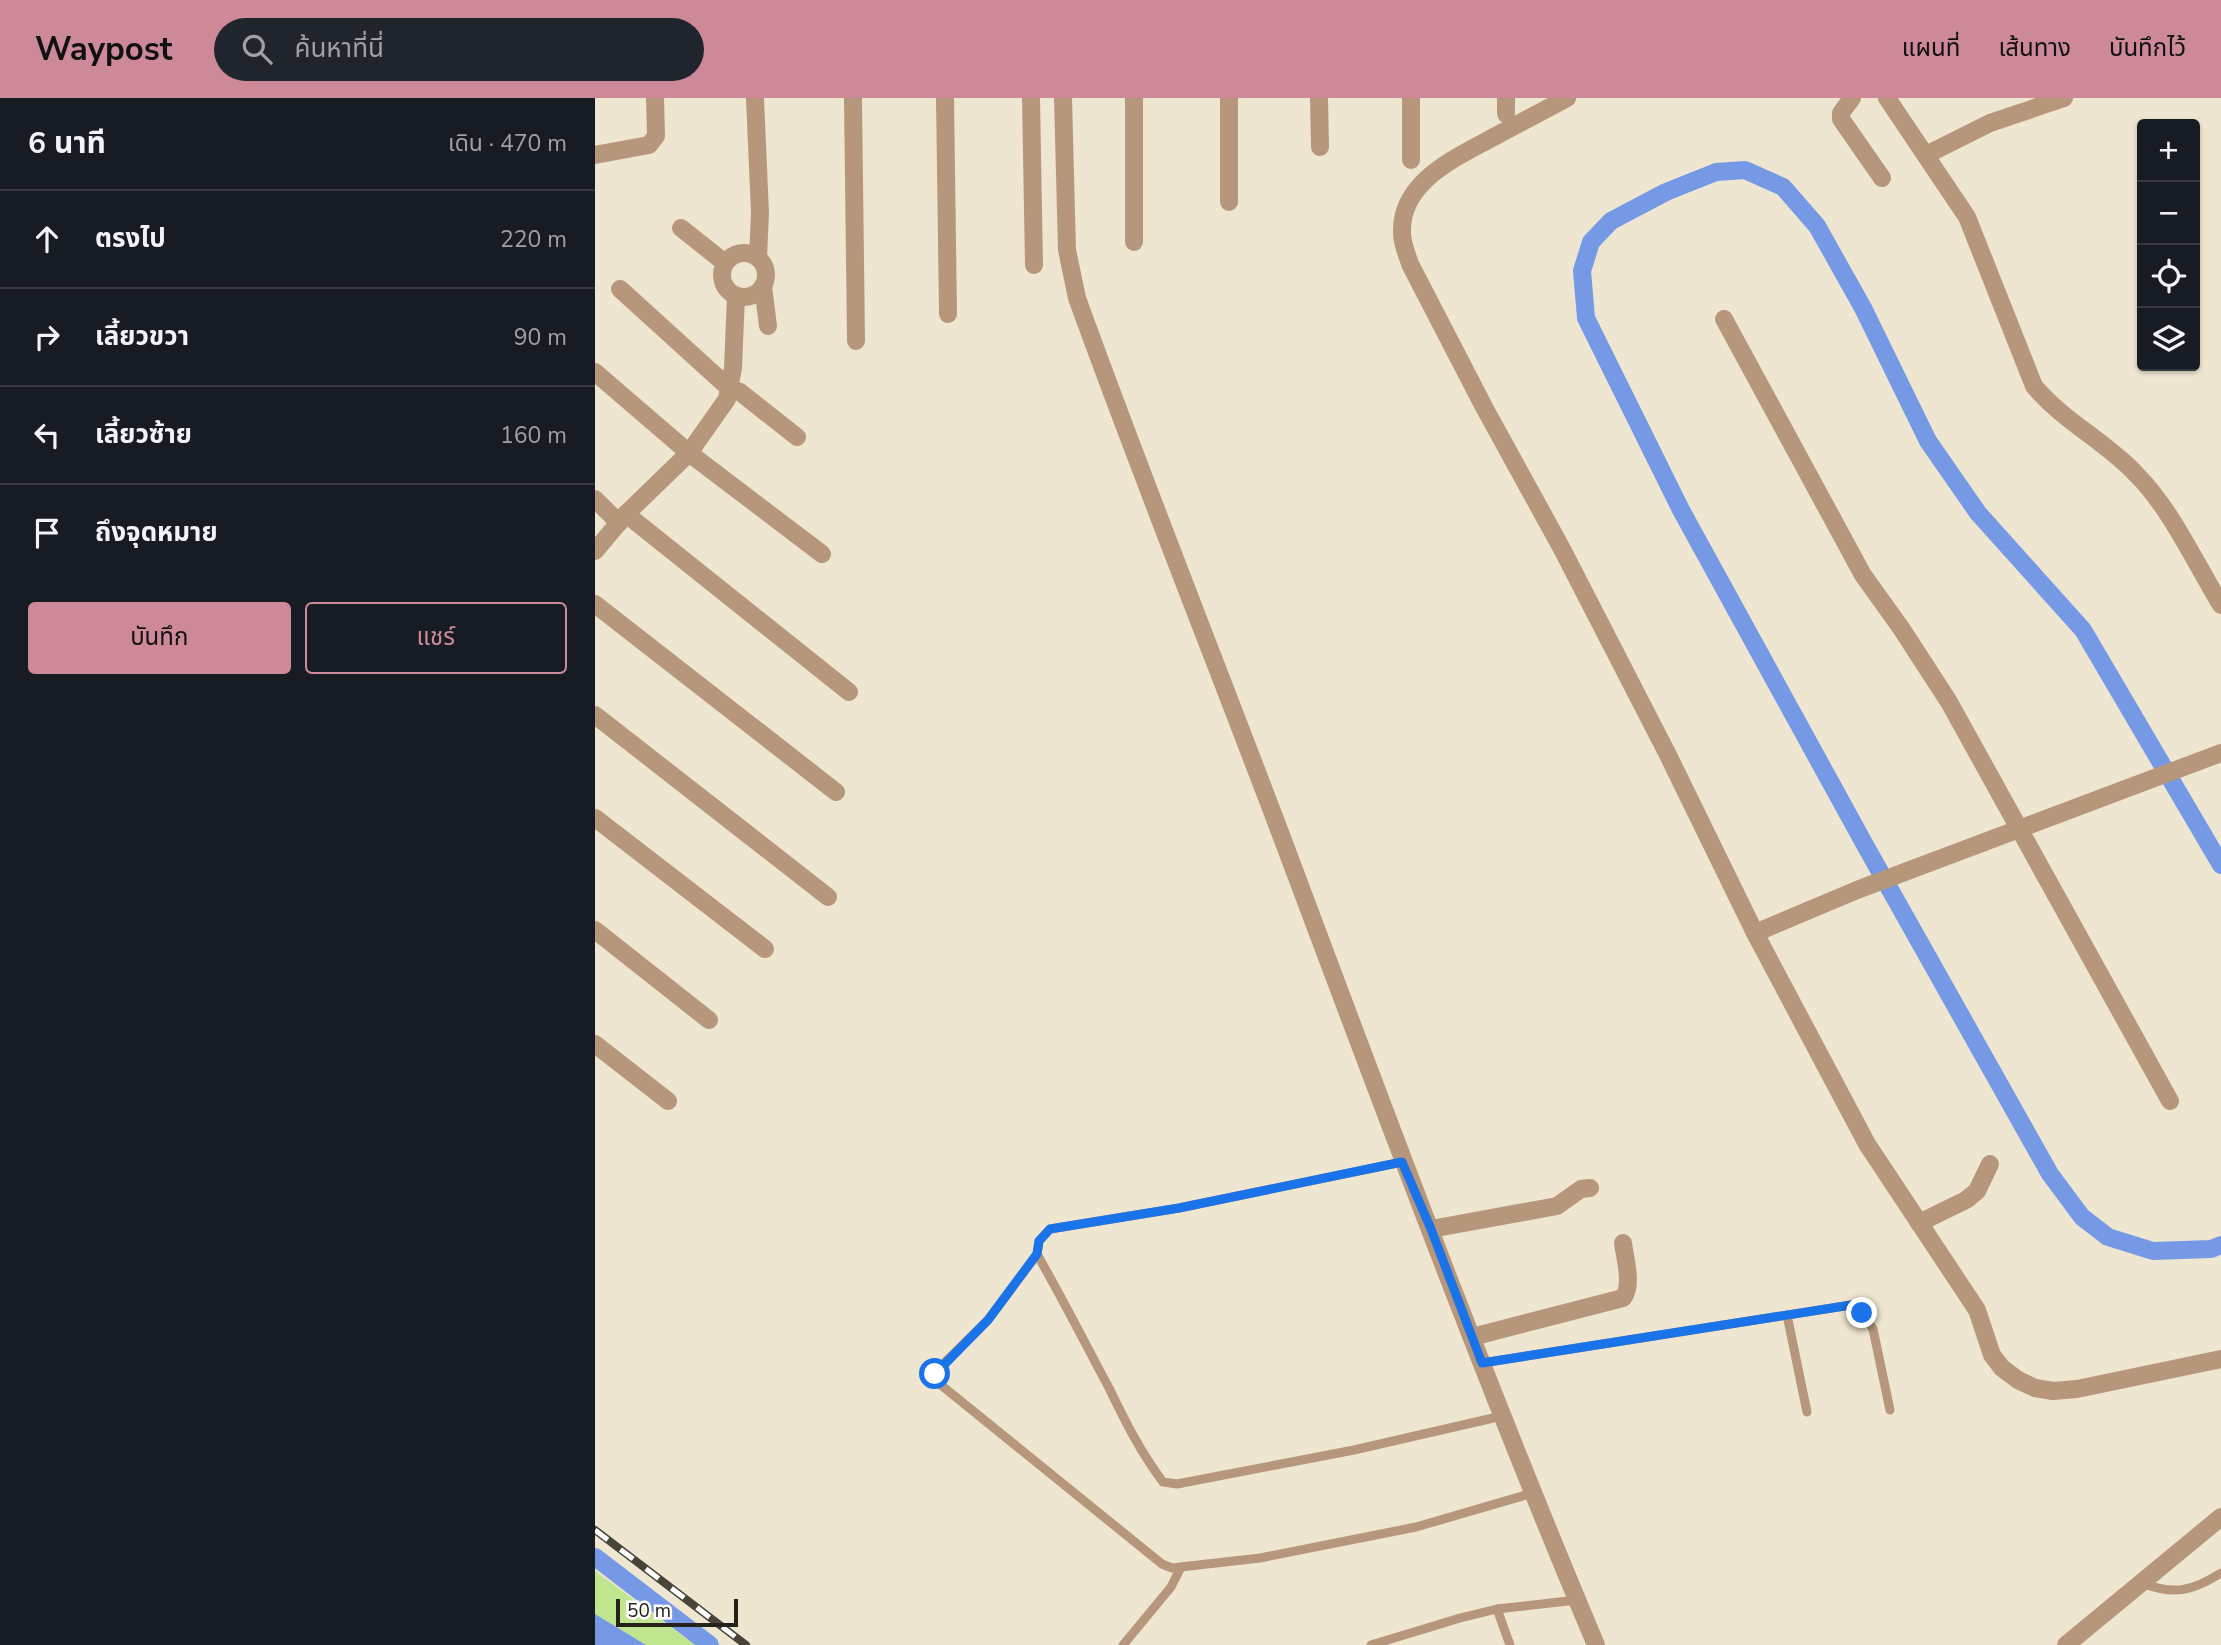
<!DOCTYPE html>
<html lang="th">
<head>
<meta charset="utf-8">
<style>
	:root { --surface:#171b24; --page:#20242c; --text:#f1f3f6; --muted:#9ea1a6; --line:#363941; --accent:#ce8998 }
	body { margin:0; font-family:"Nunito Sans","Noto Sans Thai",sans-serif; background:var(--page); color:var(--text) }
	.controls { position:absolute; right:21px; top:21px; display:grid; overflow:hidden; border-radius:7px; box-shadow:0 2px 5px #0004 }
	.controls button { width:63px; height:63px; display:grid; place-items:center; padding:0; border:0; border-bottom:2px solid var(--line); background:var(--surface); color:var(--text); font:35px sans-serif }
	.scale { position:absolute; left:21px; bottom:18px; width:122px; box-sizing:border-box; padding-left:7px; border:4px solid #25221a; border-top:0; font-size:19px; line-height:24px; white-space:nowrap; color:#25221a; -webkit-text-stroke:5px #fff; paint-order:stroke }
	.stop { position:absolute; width:21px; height:21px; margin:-16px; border:5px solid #1a73e8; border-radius:50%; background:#fff }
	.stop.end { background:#1a73e8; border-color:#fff; box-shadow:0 2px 7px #0008 }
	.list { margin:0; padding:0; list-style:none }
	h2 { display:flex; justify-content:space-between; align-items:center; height:91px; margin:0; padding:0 28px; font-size:30px }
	h2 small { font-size:23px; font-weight:400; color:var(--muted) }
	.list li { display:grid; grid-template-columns:46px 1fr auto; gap:21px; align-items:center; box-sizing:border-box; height:98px; padding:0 28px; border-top:2px solid var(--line) }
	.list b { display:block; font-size:26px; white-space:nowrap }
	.list em { font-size:23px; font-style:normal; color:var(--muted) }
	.actions { display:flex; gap:14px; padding:21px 28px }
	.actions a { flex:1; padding:16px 0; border:2px solid var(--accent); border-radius:7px; text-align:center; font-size:24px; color:var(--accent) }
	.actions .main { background:var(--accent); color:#111 }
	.icon { flex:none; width:38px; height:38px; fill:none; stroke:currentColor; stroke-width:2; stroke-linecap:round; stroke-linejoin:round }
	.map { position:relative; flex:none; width:1626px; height:1547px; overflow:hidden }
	header { display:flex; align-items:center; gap:42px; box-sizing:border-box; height:98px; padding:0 35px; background:var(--accent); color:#111 }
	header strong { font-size:33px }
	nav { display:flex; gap:38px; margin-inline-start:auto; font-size:24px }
	.search { width:490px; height:63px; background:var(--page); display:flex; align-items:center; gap:18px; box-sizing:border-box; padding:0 24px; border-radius:38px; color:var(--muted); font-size:26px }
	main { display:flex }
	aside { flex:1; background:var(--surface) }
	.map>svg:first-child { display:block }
</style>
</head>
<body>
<header>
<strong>Waypost</strong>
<div class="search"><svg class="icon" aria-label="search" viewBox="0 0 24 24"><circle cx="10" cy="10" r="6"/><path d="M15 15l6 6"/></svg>ค้นหาที่นี่</div>
<nav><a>แผนที่</a><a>เส้นทาง</a><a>บันทึกไว้</a></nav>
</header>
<main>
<aside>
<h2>6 นาที<small>เดิน · 470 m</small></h2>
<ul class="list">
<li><svg class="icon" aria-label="ahead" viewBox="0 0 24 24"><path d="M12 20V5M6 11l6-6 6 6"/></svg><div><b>ตรงไป</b></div><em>220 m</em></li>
<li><svg class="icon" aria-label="right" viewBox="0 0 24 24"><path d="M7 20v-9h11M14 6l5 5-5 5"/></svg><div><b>เลี้ยวขวา</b></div><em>90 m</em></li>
<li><svg class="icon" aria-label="left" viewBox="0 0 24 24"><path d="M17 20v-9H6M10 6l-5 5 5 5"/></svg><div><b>เลี้ยวซ้าย</b></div><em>160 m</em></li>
<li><svg class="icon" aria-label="arrive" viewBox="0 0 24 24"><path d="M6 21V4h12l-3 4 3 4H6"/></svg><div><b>ถึงจุดหมาย</b></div></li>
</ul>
<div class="actions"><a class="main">บันทึก</a><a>แชร์</a></div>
</aside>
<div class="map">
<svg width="1626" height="1547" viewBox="0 0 1626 1547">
	<rect width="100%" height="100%" fill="#efe6d1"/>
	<polygon fill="#bfe58e" points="0,1473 100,1547 51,1547 0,1516"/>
	<polygon fill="#7599e5" points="0,1516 51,1547 0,1547"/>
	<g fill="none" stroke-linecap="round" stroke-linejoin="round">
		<g stroke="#7599e5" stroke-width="18">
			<polyline points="1626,767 1488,532 1383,415 1333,343 1268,210 1222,128 1188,89 1150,72 1121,74 1071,94 1016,123 996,144 987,173 991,220 1086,412 1270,747 1455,1076 1487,1119 1513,1139 1558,1153 1616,1151 1626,1147"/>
			<polyline points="0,1459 115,1547"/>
		</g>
		<g stroke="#b6977b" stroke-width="9">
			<polyline points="807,1064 584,1110 455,1131 444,1143 442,1156 393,1222 345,1269 340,1276 341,1283 567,1466 577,1470 665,1460 821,1429 938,1395"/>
			<path d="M442 1156C467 1200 490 1245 514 1290 530 1323 546 1355 568 1384L582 1386 759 1352 907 1318"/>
			<polyline points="1192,1217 1212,1314"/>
			<polyline points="887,1265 1256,1207 1267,1215 1278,1231 1295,1312"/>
			<path d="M1546 1485C1579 1497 1596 1494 1626 1475"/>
			<polyline points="902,1511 915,1547"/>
			<polyline points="528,1547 576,1489 586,1469"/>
			<polyline points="776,1547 865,1520 902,1511 982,1502"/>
		</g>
		<g stroke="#b6977b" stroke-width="18">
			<polyline points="160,0 165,115 163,160"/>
			<polyline points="258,0 261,243"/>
			<polyline points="350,0 353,216"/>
			<polyline points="436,0 439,167"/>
			<path d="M468 0 472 152 482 200C546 377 616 552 683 729 786 1003 887 1277 1001 1547"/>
			<polyline points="724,0 725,49"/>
			<polyline points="816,0 816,62"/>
			<polyline points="911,0 911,16"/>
			<path d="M972 0C946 14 921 27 895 41 858 61 805 85 807 135 807 146 812 156 815 166L889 309 967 451 1072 655 1160 835 1272 1046 1382 1212 1397 1257 1407 1270 1423 1282 1440 1290 1458 1293 1482 1291 1626 1261"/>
			<polyline points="1257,0 1246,15 1246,21 1287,80"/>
			<path d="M1292 0 1372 119 1439 288C1468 323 1510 343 1541 376 1576 411 1600 464 1626 507"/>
			<polyline points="0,57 54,47 61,38 60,0"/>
			<polyline points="1331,57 1395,25 1469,0"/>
			<polyline points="634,104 634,0"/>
			<polyline points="86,130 130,165"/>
			<polyline points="539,144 539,0"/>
			<circle cx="149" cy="177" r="22"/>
			<polyline points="168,188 173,228"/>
			<polyline points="25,191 134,290 145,294 202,339"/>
			<polyline points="1129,221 1268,477 1306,530 1354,604 1575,1003"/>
			<polyline points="0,274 94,355 227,456"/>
			<polyline points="0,401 24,425"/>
			<polyline points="31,416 254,594"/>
			<polyline points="0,453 31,416 94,355 132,301 138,270 141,198"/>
			<polyline points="0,506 241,694"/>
			<polyline points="0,617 233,799"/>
			<polyline points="0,720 170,851"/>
			<polyline points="0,832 114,922"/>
			<polyline points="1160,835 1262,792 1626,655"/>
			<polyline points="0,946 73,1003"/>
			<polyline points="1324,1125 1371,1102 1382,1093 1395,1066"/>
			<polyline points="836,1131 962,1108 986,1091 995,1090"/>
			<path d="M877 1239 1028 1200C1038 1187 1030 1161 1028 1145"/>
			<polyline points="1471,1547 1626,1419"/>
		</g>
		<g stroke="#48443a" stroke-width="8">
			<polyline id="rail" points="0,1432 151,1547"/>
		</g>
		<use href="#rail" stroke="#fff" stroke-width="5" stroke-dasharray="16" stroke-linecap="butt"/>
	</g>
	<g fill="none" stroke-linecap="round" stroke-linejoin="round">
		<polyline stroke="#1a73e8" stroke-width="9" points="340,1276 393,1222 442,1156 444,1143 455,1131 584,1110 807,1064 836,1131 887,1265 1256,1207 1267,1215"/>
	</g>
</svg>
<div class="controls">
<button>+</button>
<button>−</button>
<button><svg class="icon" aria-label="locate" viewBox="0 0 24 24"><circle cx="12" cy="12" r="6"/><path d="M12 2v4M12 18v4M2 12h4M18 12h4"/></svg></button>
<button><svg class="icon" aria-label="layers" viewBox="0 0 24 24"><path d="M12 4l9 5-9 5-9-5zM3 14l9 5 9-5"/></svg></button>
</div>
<div class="scale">50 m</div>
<div class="stop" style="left:340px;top:1276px"></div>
<div class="stop end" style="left:1267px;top:1215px"></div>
</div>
</main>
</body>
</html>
